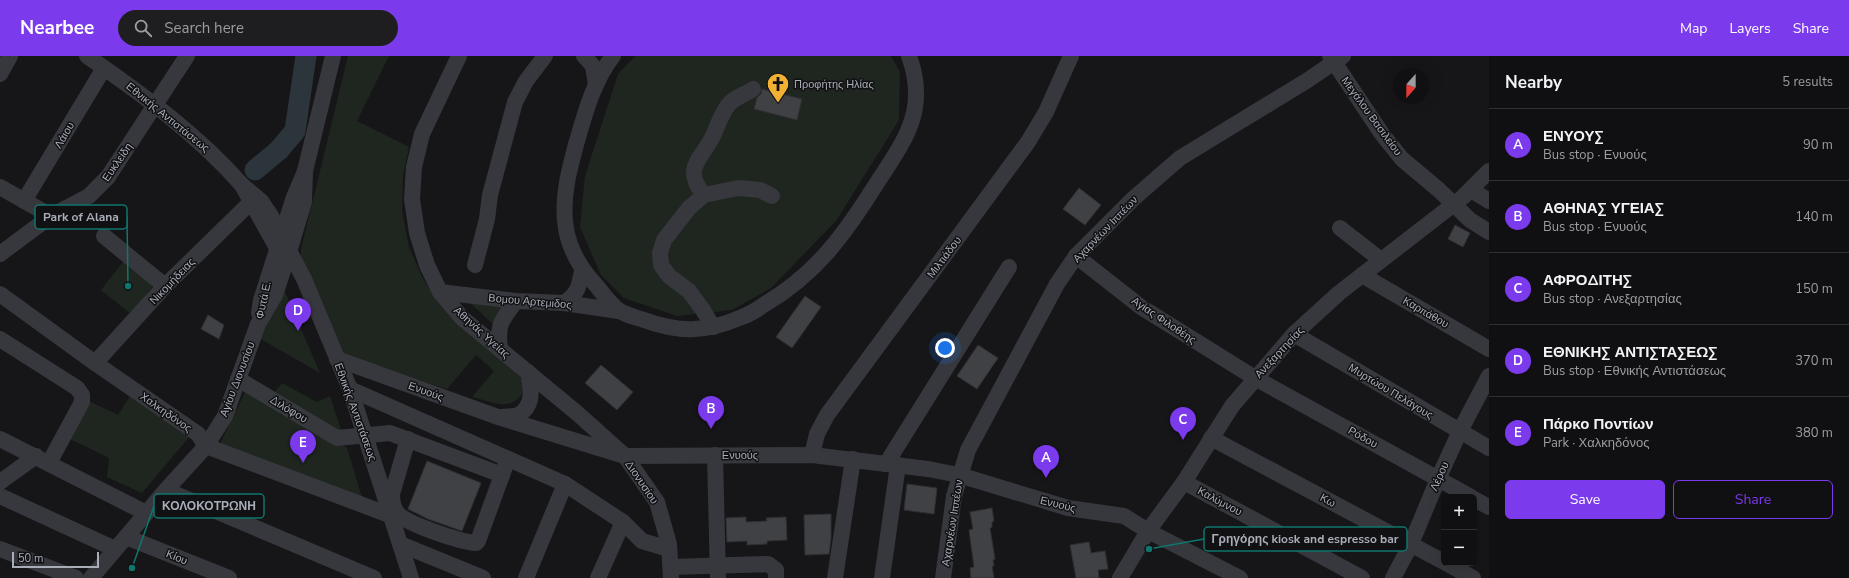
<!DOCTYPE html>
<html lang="en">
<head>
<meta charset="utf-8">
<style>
	:root { --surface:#101012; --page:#1e1e20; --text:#f1f3f6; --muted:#9c9d9f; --line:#303032; --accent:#7c3aed }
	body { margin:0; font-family:"Nunito Sans",sans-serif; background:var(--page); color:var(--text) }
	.controls { position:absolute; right:12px; bottom:12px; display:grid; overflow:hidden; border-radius:6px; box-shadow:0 4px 16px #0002 }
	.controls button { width:36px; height:36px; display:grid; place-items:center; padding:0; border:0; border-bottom:1px solid var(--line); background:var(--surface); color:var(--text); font:20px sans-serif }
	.compass { position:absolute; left:1393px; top:12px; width:36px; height:36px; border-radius:50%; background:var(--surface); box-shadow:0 4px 16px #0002; rotate:201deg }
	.scale { position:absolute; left:12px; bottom:10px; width:87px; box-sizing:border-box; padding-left:4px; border:2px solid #a8adb8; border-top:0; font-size:11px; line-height:14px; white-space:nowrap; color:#a8adb8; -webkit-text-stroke:3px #111113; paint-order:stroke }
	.you { position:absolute; left:945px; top:292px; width:14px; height:14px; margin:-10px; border:3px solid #fff; border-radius:50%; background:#1a73e8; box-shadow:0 0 0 6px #1a73e833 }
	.badge { display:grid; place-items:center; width:26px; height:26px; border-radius:50%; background:var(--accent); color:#fff; font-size:13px; font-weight:700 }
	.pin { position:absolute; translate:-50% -33px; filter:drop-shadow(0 1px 2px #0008) }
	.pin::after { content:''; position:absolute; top:21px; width:14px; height:12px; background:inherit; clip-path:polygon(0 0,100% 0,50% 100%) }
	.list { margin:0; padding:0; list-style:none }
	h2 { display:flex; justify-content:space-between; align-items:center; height:52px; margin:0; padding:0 16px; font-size:17px }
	h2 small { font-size:13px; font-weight:400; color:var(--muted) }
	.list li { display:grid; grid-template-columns:26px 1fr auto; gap:12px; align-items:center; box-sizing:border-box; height:72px; padding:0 16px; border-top:1px solid var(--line) }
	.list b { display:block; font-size:15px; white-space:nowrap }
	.list p { margin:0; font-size:13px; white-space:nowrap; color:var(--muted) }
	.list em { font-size:13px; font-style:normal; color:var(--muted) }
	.actions { display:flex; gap:8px; padding:12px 16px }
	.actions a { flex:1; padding:9px 0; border:1px solid var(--accent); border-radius:6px; text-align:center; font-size:14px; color:var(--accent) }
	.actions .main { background:var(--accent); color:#fff }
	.icon { flex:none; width:22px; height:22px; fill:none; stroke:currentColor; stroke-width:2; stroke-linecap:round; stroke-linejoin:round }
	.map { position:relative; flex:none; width:1489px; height:522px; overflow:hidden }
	header { display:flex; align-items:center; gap:24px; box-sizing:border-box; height:56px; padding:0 20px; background:var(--accent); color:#fff }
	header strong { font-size:19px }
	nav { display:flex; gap:22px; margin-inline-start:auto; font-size:14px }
	.search { width:280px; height:36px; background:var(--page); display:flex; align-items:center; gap:10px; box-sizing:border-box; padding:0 14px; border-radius:22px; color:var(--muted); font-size:15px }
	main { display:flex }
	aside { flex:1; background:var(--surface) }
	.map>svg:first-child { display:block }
</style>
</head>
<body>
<header>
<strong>Nearbee</strong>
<div class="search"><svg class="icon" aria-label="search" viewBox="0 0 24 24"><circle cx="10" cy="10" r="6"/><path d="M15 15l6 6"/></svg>Search here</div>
<nav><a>Map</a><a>Layers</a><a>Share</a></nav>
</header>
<main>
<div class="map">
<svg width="1489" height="522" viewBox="0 0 1489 522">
	<rect width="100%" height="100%" fill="#161618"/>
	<g fill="#1e261f">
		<path d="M348 0H389L357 65 409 91 403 120 402 155 409 191 423 223 443 252 515 316C518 319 522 323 523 326 528 340 512 350 500 348 491 347 481 343 472 341L494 315 476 299 447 333 354 304 339 296 301 206V193Z"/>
		<polygon points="635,0 891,0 900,16 899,64 836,165 771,232 732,254 677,260 624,242 601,219 580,171 585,120 618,18"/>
		<polygon points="126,202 156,226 131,258 101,234"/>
		<polygon points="283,231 320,317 259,282"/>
		<polygon points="467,244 506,248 495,270"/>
		<polygon points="282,327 317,346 330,340 342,377 273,338"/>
		<polygon points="247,332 347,392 367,458 219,390"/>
		<polygon points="130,340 190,380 142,437 107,421 109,402 68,382 89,345 118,359"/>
	</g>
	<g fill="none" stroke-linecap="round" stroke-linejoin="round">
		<polyline stroke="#2c353c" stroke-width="21" points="255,114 279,94 295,75 306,0"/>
	</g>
	<g fill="#404145" stroke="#303034">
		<polygon points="762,33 802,43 797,64 754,53 757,42 761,38"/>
		<polygon points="1079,132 1101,149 1085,169 1063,153"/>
		<polygon points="1455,169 1470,177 1463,191 1448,183"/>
		<polygon points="805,240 821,251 792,292 776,281"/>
		<polygon points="208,259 224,269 219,283 201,273"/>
		<polygon points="978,289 998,302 977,333 957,320"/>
		<polygon points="601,309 633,336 617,354 585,327"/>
		<polygon points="427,405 481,427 462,475 428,463 408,453"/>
		<polygon points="907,428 937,432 934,458 904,454"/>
		<polygon points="992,452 994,465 992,466 992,471 990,472 995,503 993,504 994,510 992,510 994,522 971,522 970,512 974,511 969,474 973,473 970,456"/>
		<polygon points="831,458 831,482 829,498 805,499 804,459"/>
		<polygon points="746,461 746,466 767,465 766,462 786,461 787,484 767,485 767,488 747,489 747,485 727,486 726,462"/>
		<polygon points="1089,486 1091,497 1105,495 1108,513 1098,514 1099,522 1076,522 1070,489"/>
	</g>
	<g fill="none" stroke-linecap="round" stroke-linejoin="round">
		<g stroke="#37383d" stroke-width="16">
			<path d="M87 0C143 39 197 78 242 129"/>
			<polyline points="459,0 422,78 414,111 412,143 417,177 427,209 440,236 462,262 577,357 625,400 657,446 669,488 671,522"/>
			<polyline points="584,0 593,10 596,29"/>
			<path d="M613 0C594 24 585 57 577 85 569 114 561 143 566 173 570 195 581 213 595 228 602 236 611 250 620 255 626 259 635 261 641 263 679 277 705 277 742 261 750 258 758 253 765 248 816 218 844 179 875 130 904 85 929 55 909 0"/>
			<polyline points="1330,0 1382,78 1402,103 1439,134 1470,164 1489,176"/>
			<polyline points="0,18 10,0"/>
			<polyline points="0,131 51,160"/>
			<polyline points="1471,134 1489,145"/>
			<path d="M704 139C682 112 701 104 713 80 718 69 722 55 730 47 736 41 746 38 753 33"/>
			<polyline points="24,145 104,12"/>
			<polyline points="1340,172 1381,204"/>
			<polyline points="104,180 165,230"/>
			<polyline points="289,196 277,192 242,129 261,145 271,160 304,223 350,333 411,522"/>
			<polyline points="0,198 51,160 89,140 108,121 187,0"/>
			<polyline points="1076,200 1141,251 1255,322 1471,441"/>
			<polyline points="475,209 487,163 490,139 515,46 526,25 545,0"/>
			<polyline points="1362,219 1489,293"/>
			<polyline points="440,236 516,245 564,247 619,255"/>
			<polyline points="0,238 95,307 198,378 206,390 392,460"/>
			<path d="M564 247C578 238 579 230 582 215"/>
			<polyline points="259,257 261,244 294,141 305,115 333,0"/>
			<polyline points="713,271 703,254 689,235 669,220 661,209 660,197 664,184 689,152 704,139 738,132 760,134 772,140"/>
			<polyline points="1294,278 1489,392"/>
			<polyline points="0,283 77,332 82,339 82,346 49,407"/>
			<path d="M500 293C497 268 501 265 516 245"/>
			<polyline points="337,303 498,361 625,400 812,399 928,413 959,419 1068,452 1124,460 1148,475 1240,522"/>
			<polyline points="95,307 165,230 251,146"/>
			<polyline points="238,323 337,382 390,377 502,419"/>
			<polyline points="350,333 565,428 623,466 642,485 669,493"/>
			<path d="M502 361C506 360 514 361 518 359 535 350 531 331 528 316"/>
			<polyline points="1211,382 1444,506"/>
			<polyline points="0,383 146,457"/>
			<path d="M408 383 392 438C392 445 394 454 399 459 411 469 460 486 476 487L478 485 506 408"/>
			<polyline points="715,399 718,522"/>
			<polyline points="812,399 817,378 827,359 1028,86 1046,56 1071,0"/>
			<polyline points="886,408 1009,211"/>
			<polyline points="0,426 36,400"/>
			<polyline points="1184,426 1362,522"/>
			<polyline points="166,434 374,522"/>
			<polyline points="0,440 115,493"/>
			<polyline points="1474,443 1489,451"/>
			<polyline points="126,481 229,522"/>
			<polyline points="400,488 483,522"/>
			<polyline points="0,493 76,522"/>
			<polyline points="1446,507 1473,522"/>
			<polyline points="671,511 768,508 776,514 776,522"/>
			<polyline points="91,522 166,434 206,390 225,360 258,268 275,239 289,196 304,146 305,115"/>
			<polyline points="526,522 565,428"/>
			<polyline points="598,522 623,466"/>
			<polyline points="835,522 853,403"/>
			<polyline points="882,522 898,409"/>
			<polyline points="943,522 954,440 968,394 1057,228 1076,200 1134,142 1180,102 1308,24 1343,0"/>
			<polyline points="1120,522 1148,475 1184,426 1232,350 1294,278 1339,237 1463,141 1489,115"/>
			<polyline points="1393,522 1411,488 1438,423 1460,375 1489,320"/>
		</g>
	</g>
	<defs>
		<g id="church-pin" transform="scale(1.15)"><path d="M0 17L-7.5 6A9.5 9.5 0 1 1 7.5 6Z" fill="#f2b134" stroke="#111113"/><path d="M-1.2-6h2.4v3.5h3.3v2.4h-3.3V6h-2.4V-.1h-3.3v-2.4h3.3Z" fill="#111"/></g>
	</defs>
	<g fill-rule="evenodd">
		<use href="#church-pin" x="778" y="28"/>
	</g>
	<g text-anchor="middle" stroke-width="3" stroke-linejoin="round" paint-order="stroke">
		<g font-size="11" fill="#a8adb8" stroke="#111113" text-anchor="start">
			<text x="794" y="32">Προφήτης Ηλίας</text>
		</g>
		<g font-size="11" fill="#a8adb8" stroke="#111113">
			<text transform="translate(1372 60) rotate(54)" y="4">Μεγάλου Βασιλείου</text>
			<text transform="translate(168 61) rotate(39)" y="4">Εθνικής Αντιστάσεως</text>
			<text transform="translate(64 79) rotate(-59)" y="4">Λάιου</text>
			<text transform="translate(117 106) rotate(-55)" y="4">Ευκλείδη</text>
			<text transform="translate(1105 173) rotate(-46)" y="4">Αχαρνέων Ιππέων</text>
			<text transform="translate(944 201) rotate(-53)" y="4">Μιλτιάδου</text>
			<text transform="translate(172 225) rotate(-46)" y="4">Νικομήδειας</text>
			<text transform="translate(263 244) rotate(-78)" y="4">Φυτά Ε.</text>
			<text transform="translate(530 245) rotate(5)" y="4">Βομου Αρτεμιδος</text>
			<text transform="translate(1426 256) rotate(30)" y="4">Καρπάθου</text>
			<text transform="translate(1164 264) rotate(34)" y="4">Αγίας Φιλοθέης</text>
			<text transform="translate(482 276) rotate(42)" y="4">Αθηνάς Υγείας</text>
			<text transform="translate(1279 296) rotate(-47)" y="4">Ανεξαρτησίας</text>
			<text transform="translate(237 323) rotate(-69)" y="4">Αγίου Διονυσίου</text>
			<text transform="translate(426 335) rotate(20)" y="4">Ενυούς</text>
			<text transform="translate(1391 335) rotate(31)" y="4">Μυρτώου Πελάγους</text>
			<text transform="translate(289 353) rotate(31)" y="4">Διλόφου</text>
			<text transform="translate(166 356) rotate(35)" y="4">Χαλκηδόνος</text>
			<text transform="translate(356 356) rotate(70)" y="4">Εθνικής Αντιστάσεως</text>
			<text transform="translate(1363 381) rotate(29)" y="4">Ρόδου</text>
			<text x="740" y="403">Ενυούς</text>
			<text transform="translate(1439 420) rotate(-66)" y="4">Λέρου</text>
			<text transform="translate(642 426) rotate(56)" y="4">Διονυσίου</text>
			<text transform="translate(1328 444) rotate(28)" y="4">Κω</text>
			<text transform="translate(1220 445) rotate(28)" y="4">Καλύμνου</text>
			<text transform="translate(1058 448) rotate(14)" y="4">Ενυούς</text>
			<text transform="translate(952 467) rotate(-81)" y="4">Αχαρνέων Ιππέων</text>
			<text transform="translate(177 501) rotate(22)" y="4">Κίου</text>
		</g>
	</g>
	<path fill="none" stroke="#0f766e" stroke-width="1.5" d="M128 230L127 161M132 512L154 450M1149 493L1204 483"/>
	<g fill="#0f766e" stroke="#111113" stroke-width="1.5">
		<circle cx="128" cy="230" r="4"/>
		<circle cx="132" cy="512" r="4"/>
		<circle cx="1149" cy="493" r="4"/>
	</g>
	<g fill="#111113" stroke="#0f766e" stroke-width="1.5">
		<rect x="35" y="149" width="92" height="24" rx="4"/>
		<rect x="154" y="438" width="110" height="24" rx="4"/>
		<rect x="1204" y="471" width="203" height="24" rx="4"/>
	</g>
	<g font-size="12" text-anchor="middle" font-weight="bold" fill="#a8adb8">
		<text x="81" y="165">Park of Alana</text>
		<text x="209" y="454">ΚΟΛΟΚΟΤΡΩΝΗ</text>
		<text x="1305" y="487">Γρηγόρης kiosk and espresso bar</text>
	</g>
</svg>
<div class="controls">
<button>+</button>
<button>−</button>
</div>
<svg class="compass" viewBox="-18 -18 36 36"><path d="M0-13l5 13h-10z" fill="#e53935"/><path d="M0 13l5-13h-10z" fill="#9c9d9f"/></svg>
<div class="scale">50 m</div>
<div class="you"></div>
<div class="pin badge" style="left:1046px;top:422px">A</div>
<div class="pin badge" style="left:711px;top:373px">B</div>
<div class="pin badge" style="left:1183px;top:384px">C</div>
<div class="pin badge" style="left:298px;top:275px">D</div>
<div class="pin badge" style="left:303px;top:407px">E</div>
</div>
<aside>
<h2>Nearby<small>5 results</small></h2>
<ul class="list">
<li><span class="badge">A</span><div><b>ΕΝΥΟΥΣ</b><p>Bus stop · Ενυούς</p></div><em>90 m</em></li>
<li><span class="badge">B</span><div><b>ΑΘΗΝΑΣ ΥΓΕΙΑΣ</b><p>Bus stop · Ενυούς</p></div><em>140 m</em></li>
<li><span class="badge">C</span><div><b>ΑΦΡΟΔΙΤΗΣ</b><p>Bus stop · Ανεξαρτησίας</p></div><em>150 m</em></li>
<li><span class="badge">D</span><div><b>ΕΘΝΙΚΗΣ ΑΝΤΙΣΤΑΣΕΩΣ</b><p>Bus stop · Εθνικής Αντιστάσεως</p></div><em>370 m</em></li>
<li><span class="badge">E</span><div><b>Πάρκο Ποντίων</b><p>Park · Χαλκηδόνος</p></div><em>380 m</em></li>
</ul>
<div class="actions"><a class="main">Save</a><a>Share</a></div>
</aside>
</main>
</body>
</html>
